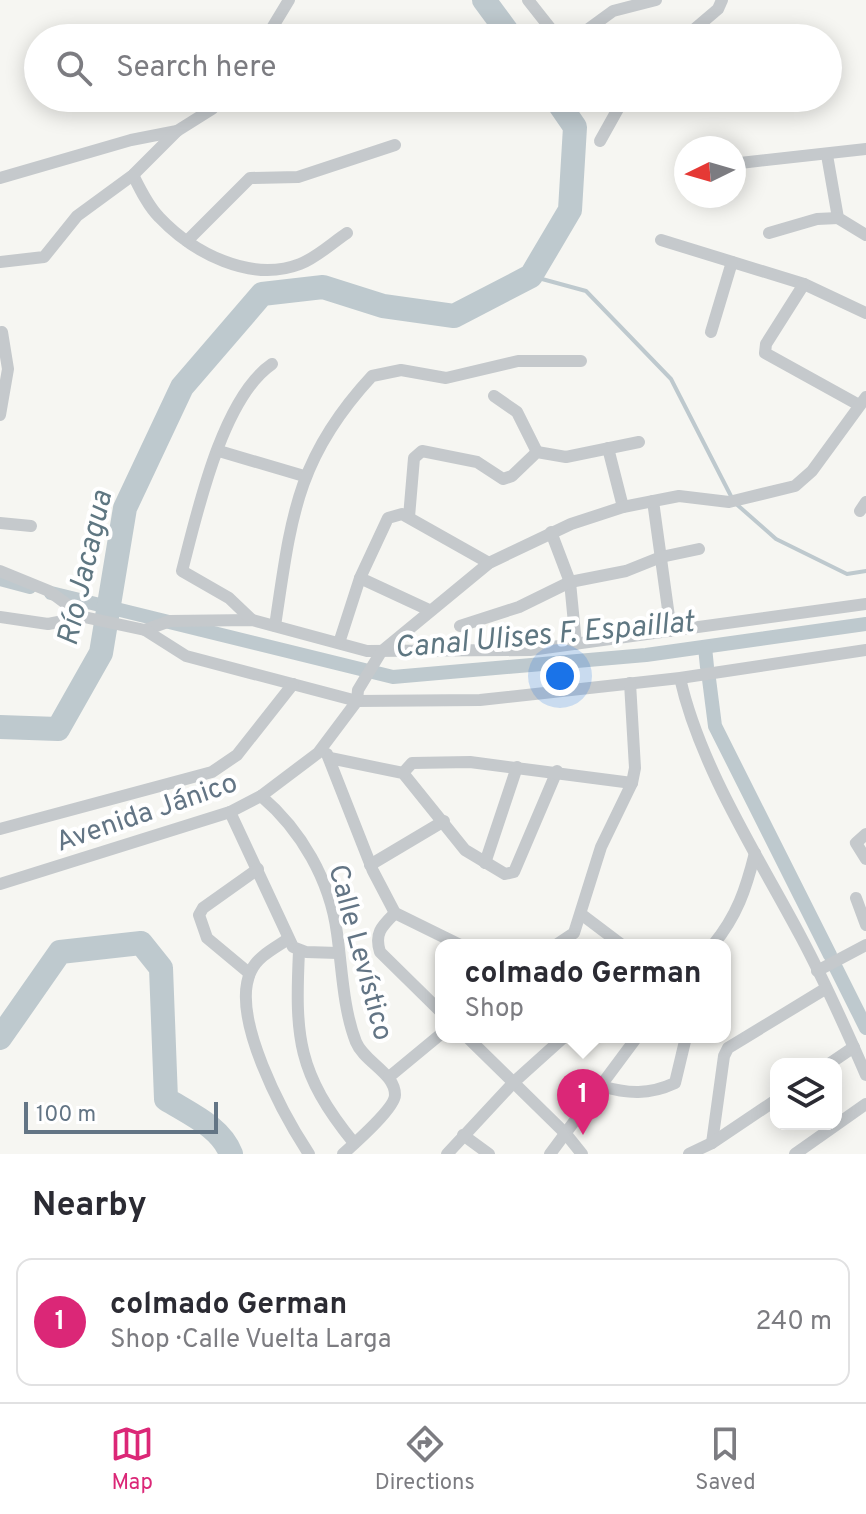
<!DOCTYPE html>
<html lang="en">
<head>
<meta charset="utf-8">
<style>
	:root { --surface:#fff; --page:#f2f2f3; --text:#2b2b33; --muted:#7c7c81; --line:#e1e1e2; --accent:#db2777 }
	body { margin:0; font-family:Overpass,sans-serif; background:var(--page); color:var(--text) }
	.controls { position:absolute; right:24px; bottom:24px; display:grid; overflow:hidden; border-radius:16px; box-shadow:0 4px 20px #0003 }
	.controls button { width:72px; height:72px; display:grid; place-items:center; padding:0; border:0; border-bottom:2px solid var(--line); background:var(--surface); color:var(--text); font:40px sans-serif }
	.compass { position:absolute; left:674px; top:136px; width:72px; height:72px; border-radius:50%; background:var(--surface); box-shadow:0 4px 20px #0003; rotate:265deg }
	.scale { position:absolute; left:24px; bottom:20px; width:194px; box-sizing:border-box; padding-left:8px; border:4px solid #637585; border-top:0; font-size:22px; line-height:28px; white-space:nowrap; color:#637585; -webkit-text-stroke:6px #fff; paint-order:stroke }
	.you { position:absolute; left:560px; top:676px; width:28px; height:28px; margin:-20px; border:6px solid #fff; border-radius:50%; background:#1a73e8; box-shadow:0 0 0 12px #1a73e833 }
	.badge { display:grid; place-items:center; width:52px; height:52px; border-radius:50%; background:var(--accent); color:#fff; font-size:26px; font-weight:700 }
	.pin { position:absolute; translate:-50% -66px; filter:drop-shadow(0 2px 4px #0008) }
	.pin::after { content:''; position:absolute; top:42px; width:28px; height:24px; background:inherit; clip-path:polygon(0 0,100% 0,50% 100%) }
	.popup { position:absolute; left:435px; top:939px; width:296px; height:104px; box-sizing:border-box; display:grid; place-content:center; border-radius:16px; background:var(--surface); filter:drop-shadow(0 2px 6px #0005); font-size:26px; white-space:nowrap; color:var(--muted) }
	.popup b { font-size:30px; color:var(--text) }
	.popup::after { content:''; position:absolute; left:50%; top:100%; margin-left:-16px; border:16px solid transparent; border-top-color:var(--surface) }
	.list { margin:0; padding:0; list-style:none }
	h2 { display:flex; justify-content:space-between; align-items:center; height:104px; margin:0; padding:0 32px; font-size:34px }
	h2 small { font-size:26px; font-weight:400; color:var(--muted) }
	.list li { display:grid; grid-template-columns:52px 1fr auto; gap:24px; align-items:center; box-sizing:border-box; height:128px; margin:0 16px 16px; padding:0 16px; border:2px solid var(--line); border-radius:16px }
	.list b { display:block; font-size:30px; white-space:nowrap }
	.list p { margin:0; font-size:26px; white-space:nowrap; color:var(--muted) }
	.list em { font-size:26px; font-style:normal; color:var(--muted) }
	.icon { flex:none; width:44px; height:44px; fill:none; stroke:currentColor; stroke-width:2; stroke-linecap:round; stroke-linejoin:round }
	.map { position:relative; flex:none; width:866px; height:1154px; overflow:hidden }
	.search { position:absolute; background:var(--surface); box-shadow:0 4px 20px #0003; left:24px; right:24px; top:24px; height:88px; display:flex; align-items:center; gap:20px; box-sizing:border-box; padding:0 28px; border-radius:44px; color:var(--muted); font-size:30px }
	.sheet { height:248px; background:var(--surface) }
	nav { display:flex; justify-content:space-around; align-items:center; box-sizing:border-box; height:112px; border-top:2px solid var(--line); background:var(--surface); font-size:22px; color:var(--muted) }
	nav a { display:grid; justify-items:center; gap:4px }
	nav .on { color:var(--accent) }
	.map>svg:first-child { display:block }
</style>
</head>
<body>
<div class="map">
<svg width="866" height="1154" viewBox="0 0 866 1154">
	<rect width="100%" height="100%" fill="#f6f6f2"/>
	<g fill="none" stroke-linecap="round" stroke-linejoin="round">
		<polyline stroke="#bec9ce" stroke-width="4" points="531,276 586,291 671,379 734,502 776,539 847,574 866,571"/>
		<g stroke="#bec9ce" stroke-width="14">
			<polyline points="0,579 30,587"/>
			<polyline points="51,593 393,677 646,655 866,624"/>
			<polyline points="705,647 707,667"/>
			<polyline points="709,679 715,726 830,955"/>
			<polyline points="836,968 866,1028"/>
		</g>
		<g stroke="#bec9ce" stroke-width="24">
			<polyline points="484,0 512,38"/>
			<polyline points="0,727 58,729 101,653 125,508 182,387 262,294 323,287 383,306 454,316 531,276 570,210 575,127 555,98"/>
			<path d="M0 1038 60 952 141 943 161 968 166 1099C190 1114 221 1127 231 1154"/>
		</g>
		<g stroke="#c5c9cc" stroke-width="12">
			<polyline points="528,0 558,38"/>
			<polyline points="266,38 289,0"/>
			<polyline points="576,38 613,11 656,0"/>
			<polyline points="684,38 718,9 722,0"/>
			<polyline points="600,141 624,98"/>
			<polyline points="827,155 838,218 866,235"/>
			<polyline points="740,163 866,149"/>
			<path d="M133 175C140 189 148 206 159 217 193 253 251 283 300 264 316 258 332 243 347 233"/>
			<polyline points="0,178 131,140 177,131 212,109 222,98"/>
			<polyline points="769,233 817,219 838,218"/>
			<polyline points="661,240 804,284 866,313"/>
			<polyline points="187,241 250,178 298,177 395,145"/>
			<polyline points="0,262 44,257 77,216 133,175 177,131"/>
			<polyline points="804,284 766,344 765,353 859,405"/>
			<polyline points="711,332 732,262"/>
			<polyline points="494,396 517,412 537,452"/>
			<polyline points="0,415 8,369 2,332"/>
			<polyline points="608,448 623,507"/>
			<polyline points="219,451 304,476"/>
			<polyline points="653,501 671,631"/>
			<polyline points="860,511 866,502"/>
			<polyline points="409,517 414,458 422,451 477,462 503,479 512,476 537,452 566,457 639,442"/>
			<polyline points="0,523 31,526"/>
			<polyline points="551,532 570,582 576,644"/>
			<polyline points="0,571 49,591 84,617"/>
			<polyline points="429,610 360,578 388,518 402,514 489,563"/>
			<polyline points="0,617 48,624 84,617 145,630 170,621 252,620 367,651 530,650 866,604"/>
			<path d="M252 620 229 598 182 571C197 513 222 398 272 364"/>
			<path d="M275 626C291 520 295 459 372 376L401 370 446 378 518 361H581"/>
			<polyline points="460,626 519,607 570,582 626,571 661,557 699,549"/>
			<polyline points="145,630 186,656 357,701 480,700 680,678 866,650"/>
			<polyline points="339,643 360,578"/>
			<path d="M680 678C700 767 758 856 801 937 825 982 846 1029 866 1075"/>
			<polyline points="327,754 373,871 395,913 460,945"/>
			<polyline points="330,758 403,773 465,850 505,874 514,872 557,771"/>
			<polyline points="403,773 412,763 470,762 632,783"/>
			<path d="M261 796C301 830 330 880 337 933 342 968 343 1009 356 1042 364 1062 395 1073 395 1095 395 1108 354 1144 343 1154"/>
			<polyline points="230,812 293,947 306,952 338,953"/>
			<polyline points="0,829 212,772 237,755 293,684"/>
			<polyline points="866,834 856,843 866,859"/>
			<polyline points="485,863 517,767"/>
			<polyline points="370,865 444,821"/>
			<polyline points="0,884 230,812 261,796 318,753 357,701 358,690 381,652 489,563 571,524 623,507 679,496 729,502 795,486 812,471 866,397"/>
			<polyline points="856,898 866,925"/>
			<path d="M395 913C382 926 374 933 380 952L441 1012"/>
			<polyline points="581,914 622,945"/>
			<path d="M288 939C275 948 258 956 251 971 229 1016 284 1116 309 1154"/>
			<polyline points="556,945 574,933 601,847 632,783 635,768 630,683"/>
			<path d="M713 945C737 916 746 889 755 853"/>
			<path d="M299 951C295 1037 297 1073 354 1143"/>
			<polyline points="817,971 866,945"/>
			<polyline points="249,973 207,938 199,915 203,908 258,869"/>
			<polyline points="467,1037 566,1134 582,1154"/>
			<polyline points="829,1064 854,1047"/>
			<polyline points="389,1077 441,1034"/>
			<path d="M601 1086C628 1094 649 1095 675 1083L686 1037"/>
			<polyline points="463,1135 489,1154"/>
			<polyline points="712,1143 724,1056 728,1048 825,989"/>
			<polyline points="447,1154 514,1082 564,1037"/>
			<polyline points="550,1154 637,1037"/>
			<polyline points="689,1154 712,1143 776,1100"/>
			<polyline points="795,1154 866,1104"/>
		</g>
	</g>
	<g text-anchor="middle" stroke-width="8" stroke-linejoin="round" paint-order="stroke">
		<g font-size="28" fill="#637585" stroke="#fff">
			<text transform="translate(146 811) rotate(-19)" y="10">Avenida Jánico</text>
			<text transform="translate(362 952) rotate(75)" y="10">Calle Levístico</text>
		</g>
		<g font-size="30" font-style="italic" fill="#5f7782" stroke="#fff">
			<text transform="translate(84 568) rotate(-77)" y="10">Río Jacagua</text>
			<text transform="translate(544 634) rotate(-5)" y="10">Canal Ulises F. Espaillat</text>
		</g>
	</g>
</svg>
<div class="controls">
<button><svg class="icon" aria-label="layers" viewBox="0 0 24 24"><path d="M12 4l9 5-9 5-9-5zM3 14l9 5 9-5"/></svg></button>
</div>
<svg class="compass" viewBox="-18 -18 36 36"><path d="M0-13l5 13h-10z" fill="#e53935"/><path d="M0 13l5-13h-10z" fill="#7c7c81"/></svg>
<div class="scale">100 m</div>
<div class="you"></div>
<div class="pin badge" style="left:583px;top:1135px">1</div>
<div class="popup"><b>colmado German</b>Shop</div>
<div class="search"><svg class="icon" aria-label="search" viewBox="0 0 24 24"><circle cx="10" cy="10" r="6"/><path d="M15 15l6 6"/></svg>Search here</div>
</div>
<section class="sheet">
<h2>Nearby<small></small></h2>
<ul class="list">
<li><span class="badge">1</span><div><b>colmado German</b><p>Shop · Calle Vuelta Larga</p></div><em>240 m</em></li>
</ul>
</section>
<nav>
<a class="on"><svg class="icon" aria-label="map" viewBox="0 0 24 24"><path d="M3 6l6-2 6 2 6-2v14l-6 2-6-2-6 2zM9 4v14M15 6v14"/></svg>Map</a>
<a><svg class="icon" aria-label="directions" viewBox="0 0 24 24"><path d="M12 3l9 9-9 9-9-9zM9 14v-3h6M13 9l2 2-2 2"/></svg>Directions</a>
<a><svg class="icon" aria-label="saved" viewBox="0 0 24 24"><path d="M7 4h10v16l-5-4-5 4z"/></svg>Saved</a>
</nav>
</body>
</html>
